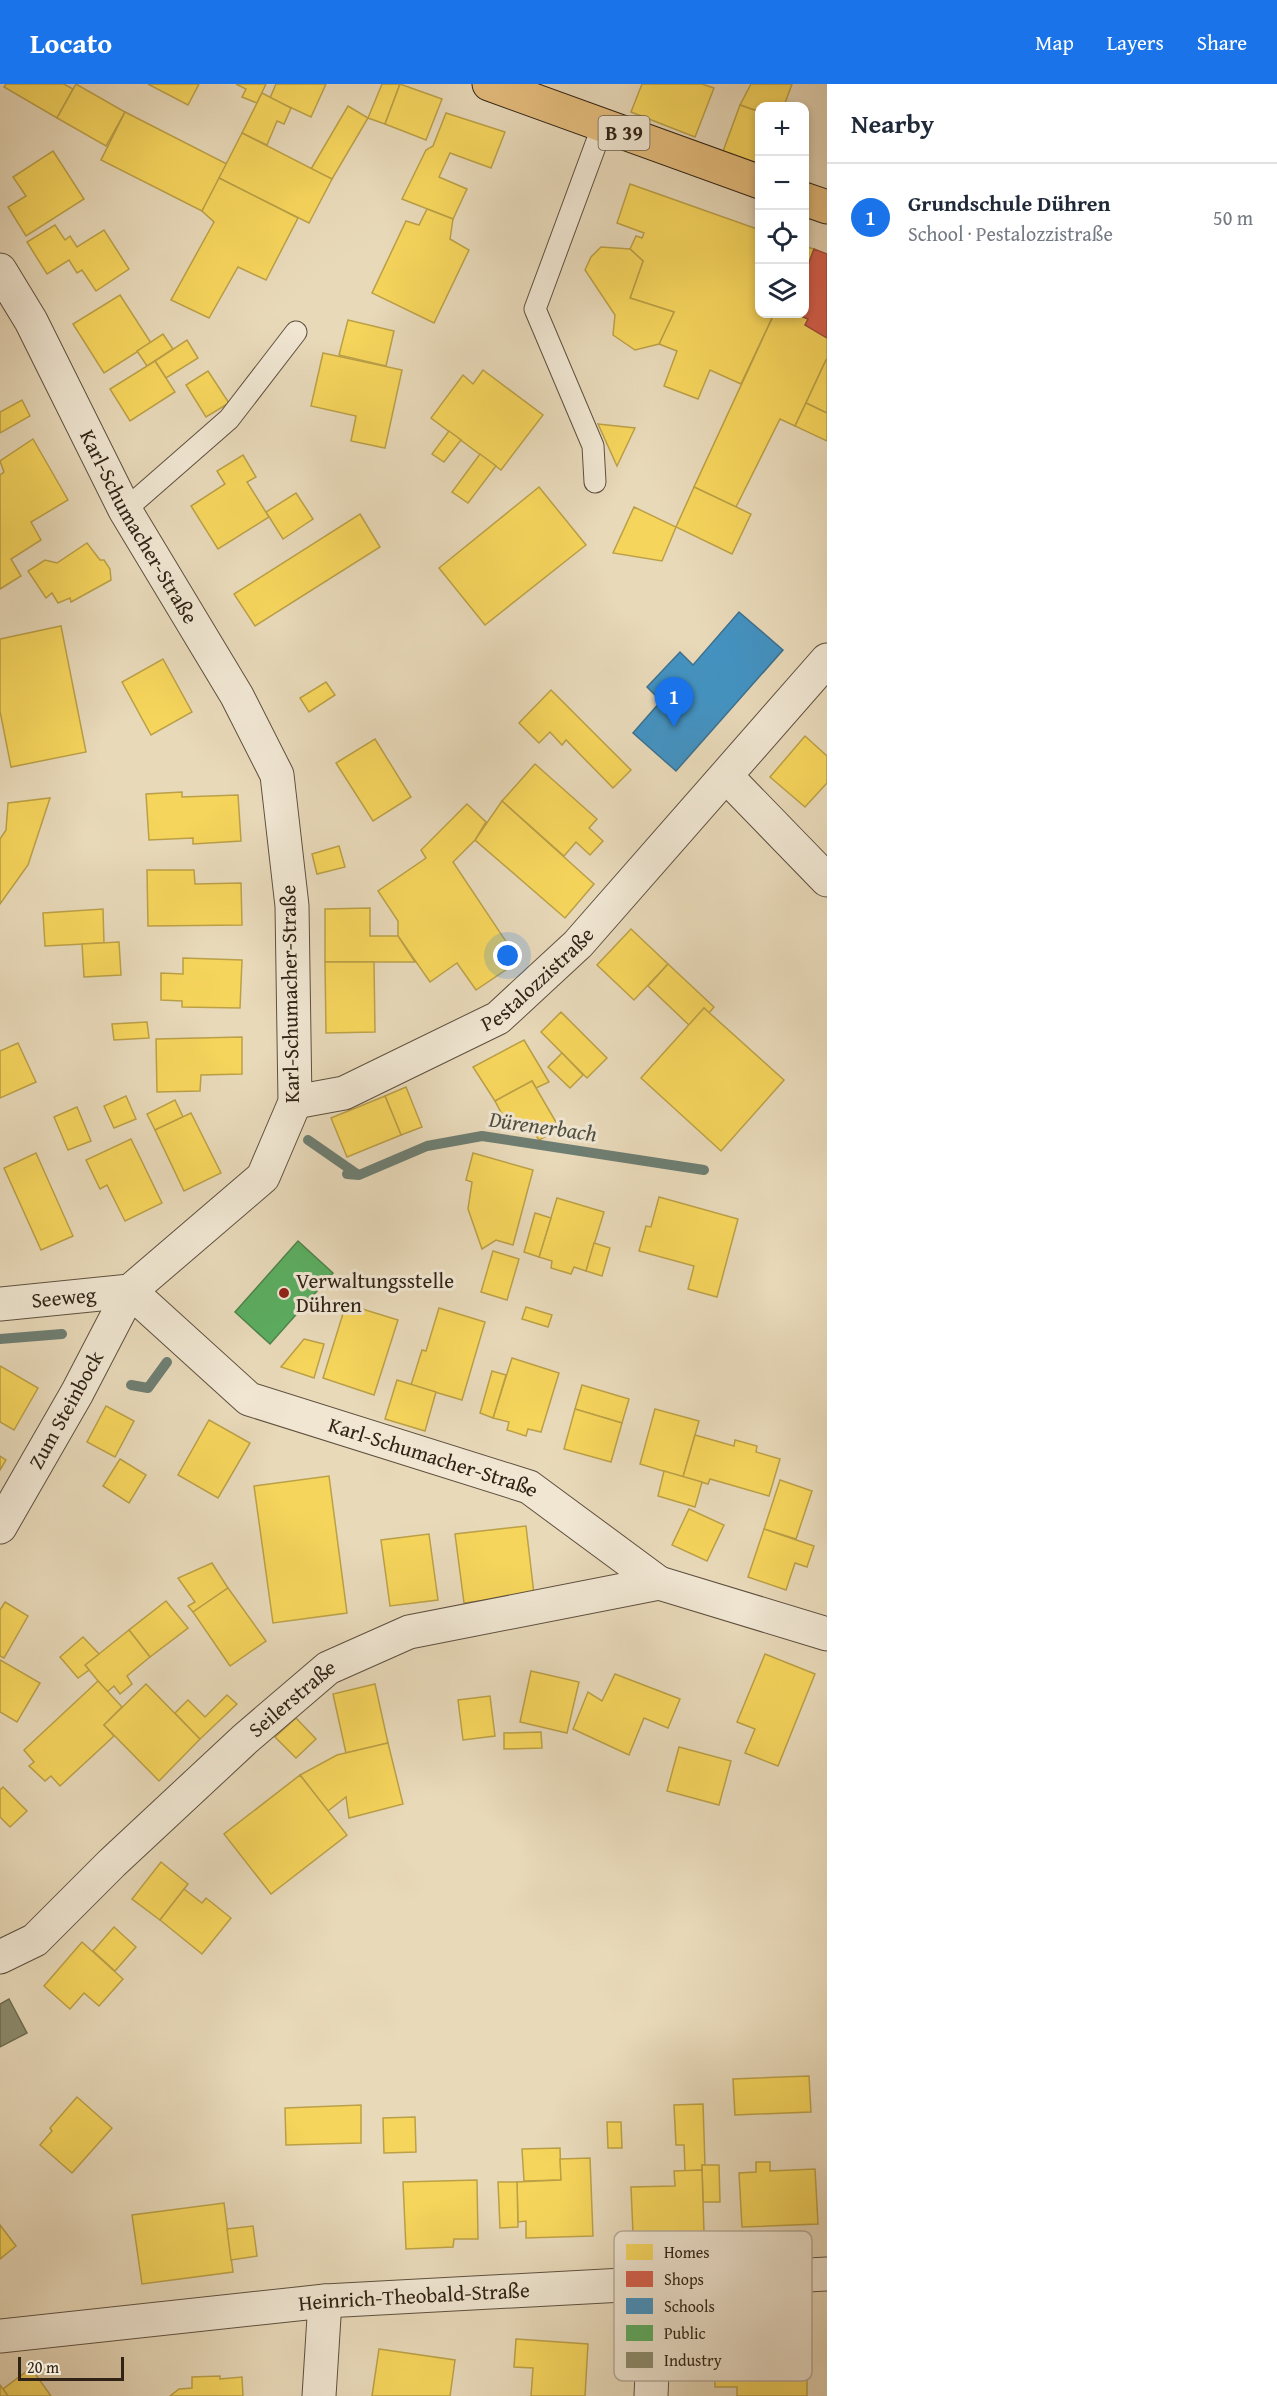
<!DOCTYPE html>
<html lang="en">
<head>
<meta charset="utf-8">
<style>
	:root { --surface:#fff; --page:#f2f2f3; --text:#1f2937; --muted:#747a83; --line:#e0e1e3; --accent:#1a73e8 }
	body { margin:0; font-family:"Gentium Book Plus",serif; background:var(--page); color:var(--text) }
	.controls { position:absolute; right:18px; top:18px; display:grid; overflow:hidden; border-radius:12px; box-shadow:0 3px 9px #0003 }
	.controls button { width:54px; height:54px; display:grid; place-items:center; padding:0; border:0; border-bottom:2px solid var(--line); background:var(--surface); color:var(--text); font:30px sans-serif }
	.scale { position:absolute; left:18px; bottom:15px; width:106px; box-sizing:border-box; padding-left:6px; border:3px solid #302316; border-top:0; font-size:16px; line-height:21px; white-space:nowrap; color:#302316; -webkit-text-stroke:4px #f0e6d2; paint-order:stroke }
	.you { position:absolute; left:508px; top:872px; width:21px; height:21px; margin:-15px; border:4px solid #fff; border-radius:50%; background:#1a73e8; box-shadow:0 0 0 9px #1a73e833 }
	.badge { display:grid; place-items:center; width:39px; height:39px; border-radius:50%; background:var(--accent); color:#fff; font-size:20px; font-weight:700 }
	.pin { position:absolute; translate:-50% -50px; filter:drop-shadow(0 2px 3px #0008) }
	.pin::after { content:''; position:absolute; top:32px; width:21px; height:18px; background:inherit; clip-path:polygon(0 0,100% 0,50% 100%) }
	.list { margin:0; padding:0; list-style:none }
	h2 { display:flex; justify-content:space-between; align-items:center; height:78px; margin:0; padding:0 24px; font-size:26px }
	h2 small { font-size:20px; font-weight:400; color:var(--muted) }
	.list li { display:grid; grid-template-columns:39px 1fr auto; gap:18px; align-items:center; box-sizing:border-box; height:108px; padding:0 24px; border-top:2px solid var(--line) }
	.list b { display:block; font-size:22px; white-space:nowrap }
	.list p { margin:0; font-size:20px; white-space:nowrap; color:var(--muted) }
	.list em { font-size:20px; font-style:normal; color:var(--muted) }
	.icon { flex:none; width:33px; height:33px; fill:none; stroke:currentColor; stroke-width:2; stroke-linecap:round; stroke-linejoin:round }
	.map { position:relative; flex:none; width:827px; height:2312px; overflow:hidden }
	header { display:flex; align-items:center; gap:36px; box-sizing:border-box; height:84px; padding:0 30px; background:var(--accent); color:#fff }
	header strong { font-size:28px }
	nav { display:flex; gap:33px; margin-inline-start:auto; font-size:21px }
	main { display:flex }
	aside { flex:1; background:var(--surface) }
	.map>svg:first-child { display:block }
</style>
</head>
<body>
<header>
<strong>Locato</strong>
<nav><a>Map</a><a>Layers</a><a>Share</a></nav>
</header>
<main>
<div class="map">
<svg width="827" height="2312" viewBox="0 0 827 2312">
	<rect width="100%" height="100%" fill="#e8d9b9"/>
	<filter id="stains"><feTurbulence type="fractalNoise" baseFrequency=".00333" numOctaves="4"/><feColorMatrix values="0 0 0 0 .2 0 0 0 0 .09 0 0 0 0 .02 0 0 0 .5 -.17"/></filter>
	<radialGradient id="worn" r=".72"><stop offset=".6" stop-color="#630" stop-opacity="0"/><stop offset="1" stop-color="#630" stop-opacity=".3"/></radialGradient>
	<g fill="#f6d55c" stroke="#bba047" stroke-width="1.5">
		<polygon points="6,0 64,0 73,5 57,34 4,3"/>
		<polygon points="76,0 125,28 106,62 57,34"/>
		<polygon points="148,0 199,0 188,21"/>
		<polygon points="236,0 266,0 257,19 242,13 246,5"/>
		<polygon points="276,0 326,0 311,33 270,14"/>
		<polygon points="382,0 400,0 385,40 368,34"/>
		<polygon points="400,0 442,15 426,56 385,40"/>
		<polygon points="642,0 702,0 714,4 695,53 631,28"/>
		<polygon points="751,0 792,0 784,22 760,22 760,28 740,21"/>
		<polygon points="262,9 291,24 284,40 277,37 267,61 242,49"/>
		<polygon points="740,21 760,28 760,84 722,70"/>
		<polygon points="348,22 368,34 332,95 311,85"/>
		<polygon points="125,28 227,80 202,127 101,76"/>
		<polygon points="446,29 505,48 491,84 450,69 439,93 467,105 453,135 402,115 426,66 433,62"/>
		<polygon points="242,49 332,95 309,139 219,94"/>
		<polygon points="53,67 84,115 26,152 8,123 26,112 13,93"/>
		<polygon points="219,94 298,134 266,196 238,183 209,234 171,216 214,138 202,127"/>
		<polygon points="630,100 760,146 760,230 774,230 741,300 710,286 698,315 664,302 677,267 659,260 674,228 630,214 643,177 630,165 636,152 642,154 644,149 617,139"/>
		<polygon points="427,125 453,135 450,155 469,166 434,239 372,209 406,137 419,141"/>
		<polygon points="55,141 65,156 70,152 77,163 104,146 129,185 96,207 82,186 77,189 69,176 47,190 27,158"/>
		<polygon points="804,162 814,165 804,192"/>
		<polygon points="601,163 630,165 643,177 630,214 674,228 659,260 635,266 613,251 615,231 585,186 591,173"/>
		<polygon points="120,211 151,259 104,289 73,240"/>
		<polygon points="774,230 796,230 808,235 805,241 827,254 827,274 795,342 780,335 736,423 694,403"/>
		<polygon points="348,236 394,247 386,282 339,271"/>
		<polygon points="163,250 173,265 147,282 137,267"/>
		<polygon points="187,256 198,274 166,294 155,277"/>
		<polygon points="323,269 402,286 385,364 351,357 356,332 311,322"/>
		<polygon points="826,276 827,276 827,329 806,319"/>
		<polygon points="155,277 175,308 130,337 110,305"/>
		<polygon points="483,286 543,331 501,386 431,334 463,291 473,300"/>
		<polygon points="208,287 229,319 206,333 186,301"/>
		<polygon points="22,316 30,332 0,349 0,328"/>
		<polygon points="806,319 827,329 827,357 795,342"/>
		<polygon points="598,340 635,344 617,382"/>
		<polygon points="449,347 461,356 444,378 432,370"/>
		<polygon points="33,355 68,416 31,438 41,456 11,475 21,492 0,505 0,391 4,388 0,377"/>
		<polygon points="480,370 496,382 468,419 452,408"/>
		<polygon points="243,371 256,393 247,398 269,433 218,465 191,422 225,400 217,387"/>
		<polygon points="539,403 586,461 485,541 439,484"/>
		<polygon points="694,403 751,430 732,470 676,443"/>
		<polygon points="296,409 313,435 283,455 266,428"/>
		<polygon points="634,423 676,443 662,477 613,469"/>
		<polygon points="360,430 380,463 255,542 234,510"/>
		<polygon points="87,459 100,476 104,476 110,485 111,496 71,518 70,514 58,519 52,509 46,514 28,487 45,476 57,479"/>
		<polygon points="61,542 86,668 11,683 0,627 0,555"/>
		<polygon points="163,575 192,628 151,651 122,598"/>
		<polygon points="326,598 335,611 309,628 300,614"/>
		<polygon points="551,606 631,686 613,704 566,656 562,661 550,648 539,659 519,639"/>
		<polygon points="805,652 827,672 827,699 805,723 770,693"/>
		<polygon points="375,655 411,713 373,737 336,679"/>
		<polygon points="535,680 597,735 589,744 603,757 590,771 576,758 564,772 502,717"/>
		<polygon points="182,708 182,713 238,711 241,757 193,760 193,754 149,756 146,710"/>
		<polygon points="50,714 28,781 0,820 0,755 6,746 8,719"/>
		<polygon points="502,717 594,800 565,834 475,756"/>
		<polygon points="467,720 486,738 475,756 453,778 519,877 476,906 457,879 430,898 398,852 398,837 378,807 426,774 421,766"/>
		<polygon points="339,762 345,783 317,790 312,770"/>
		<polygon points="147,786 194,786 195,800 241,799 242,841 148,842"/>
		<polygon points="370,824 370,852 398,852 415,878 325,878 325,825"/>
		<polygon points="103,825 104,859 45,862 43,829"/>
		<polygon points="631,845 668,880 634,916 597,881"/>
		<polygon points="119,858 121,891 84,893 82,860"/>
		<polygon points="183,874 242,876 240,924 182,923 182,917 161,916 161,889 183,890"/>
		<polygon points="325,878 374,878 375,948 326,949"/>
		<polygon points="668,880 714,923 709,929 704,924 689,941 648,902"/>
		<polygon points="704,924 784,996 721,1067 641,994"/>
		<polygon points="561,928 607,974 587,994 541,948"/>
		<polygon points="147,938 149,954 114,956 112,940"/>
		<polygon points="242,953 242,990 201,991 200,1007 157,1008 156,955"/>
		<polygon points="524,956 549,998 536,1004 532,997 495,1017 473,983"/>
		<polygon points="18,959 36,998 0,1014 0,967"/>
		<polygon points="562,969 583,991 570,1004 548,983"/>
		<polygon points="532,997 560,1045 539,1056 527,1038 510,1045 495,1017"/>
		<polygon points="406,1003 422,1043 401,1051 385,1012"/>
		<polygon points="126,1012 136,1035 114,1044 104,1022"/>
		<polygon points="385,1012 401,1051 347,1073 331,1034"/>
		<polygon points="175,1016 183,1033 155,1046 147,1030"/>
		<polygon points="77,1023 91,1057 68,1066 54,1033"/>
		<polygon points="191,1029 221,1089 184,1107 155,1046"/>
		<polygon points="131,1055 162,1119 125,1137 107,1101 100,1105 86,1076"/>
		<polygon points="36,1069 73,1152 41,1166 4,1084"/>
		<polygon points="473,1069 533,1086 513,1161 496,1156 482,1165 468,1125 472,1098 466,1096"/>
		<polygon points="659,1113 738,1135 717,1213 688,1205 694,1182 639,1167 646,1142 651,1143"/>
		<polygon points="557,1114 604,1128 586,1187 574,1183 571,1190 551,1184 552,1177 539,1173"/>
		<polygon points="535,1129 551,1134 539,1173 524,1168"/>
		<polygon points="594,1159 610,1164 602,1192 586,1187"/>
		<polygon points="493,1167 519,1175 507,1216 481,1208"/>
		<polygon points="346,1220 398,1236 374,1311 323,1294"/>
		<polygon points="526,1223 552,1231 548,1243 522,1235"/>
		<polygon points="439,1224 485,1238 462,1316 411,1301 422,1266 426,1267"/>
		<polygon points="304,1255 324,1260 314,1294 281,1283"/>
		<polygon points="512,1274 559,1289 541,1348 528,1345 526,1352 507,1346 509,1338 493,1334"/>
		<polygon points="0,1282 38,1304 14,1346 0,1338"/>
		<polygon points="492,1287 506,1291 493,1334 480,1329"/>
		<polygon points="397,1296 436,1308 425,1347 385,1335"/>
		<polygon points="582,1301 629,1315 622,1339 575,1325"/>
		<polygon points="106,1322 134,1337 115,1373 87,1358"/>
		<polygon points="575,1325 622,1339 611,1378 564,1365"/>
		<polygon points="655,1325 699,1337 683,1393 640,1380"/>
		<polygon points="209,1336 250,1359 218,1414 178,1391"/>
		<polygon points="695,1351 734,1362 735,1356 757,1362 756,1368 780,1375 769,1412 710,1395 708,1400 683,1393"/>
		<polygon points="0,1372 6,1376 0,1386"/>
		<polygon points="120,1375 146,1391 129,1419 103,1402"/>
		<polygon points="664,1387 702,1398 695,1423 658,1412"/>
		<polygon points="329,1392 347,1529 273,1539 254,1402"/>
		<polygon points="780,1396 812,1407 796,1455 764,1445"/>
		<polygon points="689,1425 724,1441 707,1477 672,1461"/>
		<polygon points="526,1442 534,1510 464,1519 455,1450"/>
		<polygon points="764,1445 814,1462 807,1483 795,1479 786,1506 748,1493"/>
		<polygon points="429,1450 438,1516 390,1522 381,1456"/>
		<polygon points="212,1479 228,1504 193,1528 188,1522 195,1518 178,1494"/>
		<polygon points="228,1504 266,1557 230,1582 193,1528"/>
		<polygon points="166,1517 188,1544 150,1573 129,1546"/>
		<polygon points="5,1518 28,1532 4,1574 0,1572 0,1526"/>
		<polygon points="129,1546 150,1573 127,1592 132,1600 120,1610 114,1602 107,1608 85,1581"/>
		<polygon points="83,1553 99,1570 85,1581 89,1586 78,1594 60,1573"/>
		<polygon points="765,1570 815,1590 778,1682 745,1669 755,1645 737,1638"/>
		<polygon points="0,1576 40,1599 17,1638 0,1628"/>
		<polygon points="531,1587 579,1598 567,1649 520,1638"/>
		<polygon points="615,1590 680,1615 668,1644 644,1634 629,1671 573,1645 588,1608 602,1617"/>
		<polygon points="98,1597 122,1623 104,1641 114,1652 60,1702 51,1692 45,1697 29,1682 34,1678 24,1666"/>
		<polygon points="146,1600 200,1655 159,1697 104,1641"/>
		<polygon points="375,1600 388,1659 346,1669 333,1610"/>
		<polygon points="227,1611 237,1620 200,1655 175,1629 188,1616 205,1633"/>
		<polygon points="490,1612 495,1652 463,1656 458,1616"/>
		<polygon points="296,1634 316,1655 296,1674 275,1653"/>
		<polygon points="541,1648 542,1664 504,1665 504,1649"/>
		<polygon points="388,1659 403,1720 349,1734 346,1713 328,1727 300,1691 337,1671"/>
		<polygon points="679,1663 731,1677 719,1721 667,1707"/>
		<polygon points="300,1691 347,1751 271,1810 224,1750"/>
		<polygon points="3,1703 27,1727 10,1743 0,1733 0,1706"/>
		<polygon points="161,1778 188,1800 160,1836 132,1815"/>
		<polygon points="184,1805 202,1819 206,1814 231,1834 202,1870 160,1836"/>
		<polygon points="114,1843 136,1863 115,1887 93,1867"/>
		<polygon points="82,1858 123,1895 99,1922 84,1909 70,1925 44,1902"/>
		<polygon points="809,1992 811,2028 735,2031 733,1995"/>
		<polygon points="77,2013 112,2044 72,2089 40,2061 52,2047 50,2044"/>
		<polygon points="703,2020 705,2081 702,2081 702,2086 685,2087 684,2061 676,2061 674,2021"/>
		<polygon points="361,2021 361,2059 286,2061 285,2024"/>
		<polygon points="415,2033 416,2068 384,2069 383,2034"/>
		<polygon points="607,2038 621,2038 622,2064 608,2064"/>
		<polygon points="560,2064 561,2096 524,2097 522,2065"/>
		<polygon points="590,2074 593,2152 526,2154 526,2137 518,2138 517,2098 561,2096 560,2075"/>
		<polygon points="756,2078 770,2078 770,2087 815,2085 818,2140 742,2143 739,2089 756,2088"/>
		<polygon points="702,2081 719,2081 720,2118 703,2118"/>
		<polygon points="702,2086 704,2148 633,2150 631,2103 675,2102 674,2087"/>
		<polygon points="477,2096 478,2155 454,2155 453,2163 406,2165 403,2098"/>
		<polygon points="498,2098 517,2098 518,2143 500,2144"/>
		<polygon points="224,2119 233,2188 142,2200 132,2131"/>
		<polygon points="0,2141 16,2162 0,2175"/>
		<polygon points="253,2142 257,2172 231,2176 227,2145"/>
		<polygon points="768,2243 789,2258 807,2288 807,2312 737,2312 737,2303 715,2303 714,2275 737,2274 737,2244"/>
		<polygon points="516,2255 588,2260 585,2312 531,2312 533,2284 514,2283"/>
		<polygon points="379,2265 455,2276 450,2312 372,2312"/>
		<polygon points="31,2284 51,2312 8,2312 3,2305"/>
		<polygon points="220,2292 220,2295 242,2293 243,2312 170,2312 179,2305 192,2304 192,2293"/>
		<polygon points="0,2301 3,2305 8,2312 0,2312"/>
	</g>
	<polygon fill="#d6604d" stroke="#a44e3c" stroke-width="1.5" points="814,165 827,170 827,254 805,241 808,235 796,230 804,230 804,192"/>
	<polygon fill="#4393c3" stroke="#3d718f" stroke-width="1.5" points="739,528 783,566 676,687 633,649 661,617 647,603 680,568 693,581"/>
	<polygon fill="#5aae61" stroke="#4d844a" stroke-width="1.5" points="298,1157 333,1189 270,1260 235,1228"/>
	<polygon fill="#8c8c6e" stroke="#706c54" stroke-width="1.5" points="9,1915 27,1949 0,1963 0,1920"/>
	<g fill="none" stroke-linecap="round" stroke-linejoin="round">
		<g stroke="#6e7e72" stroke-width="10">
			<polyline points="308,1056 357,1090"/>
			<polyline points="347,1090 359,1091 427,1062 482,1052 704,1086"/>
			<polyline points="0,1255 62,1250"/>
			<polyline points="131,1301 148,1304 167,1278"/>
		</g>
		<g stroke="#5e503f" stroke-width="23">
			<g id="service">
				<polyline points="595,398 593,362 535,225 603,41"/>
				<polyline points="125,426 229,335 296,248"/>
			</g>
		</g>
		<g stroke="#5e503f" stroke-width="35">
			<g id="minor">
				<path id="s1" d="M0 186 31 237 125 426 237 612 277 691 292 822 295 1018 263 1093 130 1207 77 1309 0 1443"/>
				<polyline points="727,693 827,796"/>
				<path id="s2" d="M295 1018 344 1009 498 934 578 860 827 576"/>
				<path id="s3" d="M130 1207 249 1315 529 1403 659 1499 827 1550"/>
				<path id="s4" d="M0 1220 130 1207"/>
				<path id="s5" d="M0 1873 35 1856 112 1779 245 1655 328 1584 409 1548 659 1499"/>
				<path id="s6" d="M0 2252 325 2217 827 2190"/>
				<polyline points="319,2312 325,2217"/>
				<polyline points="651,2312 656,2199"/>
			</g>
		</g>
		<g stroke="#302316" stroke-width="35">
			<g id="primary">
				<polyline points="489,0 760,98"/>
				<polyline points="804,115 827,123"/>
			</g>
		</g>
		<use href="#service" stroke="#f0e6d2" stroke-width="21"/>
		<use href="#minor" stroke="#f0e6d2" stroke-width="33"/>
		<use href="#primary" stroke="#e4bc7c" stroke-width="33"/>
	</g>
	<circle fill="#8f2418" stroke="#f0e6d2" stroke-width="2" cx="284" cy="1209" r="6"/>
	<g text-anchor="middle" stroke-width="6" stroke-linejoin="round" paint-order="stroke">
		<rect fill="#f0e6d2" stroke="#6a5e4e" stroke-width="1.5" x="598.5" y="32" width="51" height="34" rx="4.5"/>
		<g font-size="20" font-weight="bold" fill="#302316">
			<text x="624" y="56">B 39</text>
		</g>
		<g font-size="21" fill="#302316" stroke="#f0e6d2">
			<text dy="7" stroke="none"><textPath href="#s1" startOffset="292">Karl-Schumacher-Straße</textPath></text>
			<text dy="7" stroke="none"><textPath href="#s2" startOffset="276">Pestalozzistraße</textPath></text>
			<text transform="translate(290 910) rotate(-91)" y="7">Karl-Schumacher-Straße</text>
			<text dy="7" stroke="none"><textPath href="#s4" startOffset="64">Seeweg</textPath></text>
			<text transform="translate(66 1326) rotate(-61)" y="7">Zum Steinbock</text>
			<text dy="7" stroke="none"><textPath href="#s3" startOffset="354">Karl-Schumacher-Straße</textPath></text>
			<text dy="7" stroke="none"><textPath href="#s5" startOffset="392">Seilerstraße</textPath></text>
			<text dy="7" stroke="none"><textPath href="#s6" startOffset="416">Heinrich-Theobald-Straße</textPath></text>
		</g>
		<g font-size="21" fill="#302316" stroke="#f0e6d2" text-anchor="start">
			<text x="296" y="1204">Verwaltungsstelle<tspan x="296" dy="24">Dühren</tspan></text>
		</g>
		<g font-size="22" font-style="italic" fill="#4f5044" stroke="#f0e6d2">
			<text transform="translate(543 1042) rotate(8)" y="8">Dürenerbach</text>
		</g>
	</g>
	<rect x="614" y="2147" width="198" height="150" rx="9" fill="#f0e6d2" stroke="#b6ac9a" stroke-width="1.5"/>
	<rect x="626" y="2160" width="27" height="16" fill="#f6d55c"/>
	<rect x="626" y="2187" width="27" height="16" fill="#d6604d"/>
	<rect x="626" y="2214" width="27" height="16" fill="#4393c3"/>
	<rect x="626" y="2241" width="27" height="16" fill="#5aae61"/>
	<rect x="626" y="2268" width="27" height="16" fill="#8c8c6e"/>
	<g font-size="16" fill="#302316">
		<text x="664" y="2174">Homes</text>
		<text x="664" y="2201">Shops</text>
		<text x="664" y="2228">Schools</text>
		<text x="664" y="2255">Public</text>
		<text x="664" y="2282">Industry</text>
	</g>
	<rect width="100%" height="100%" filter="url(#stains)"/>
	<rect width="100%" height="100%" fill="url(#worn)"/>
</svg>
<div class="controls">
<button>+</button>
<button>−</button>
<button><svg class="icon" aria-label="locate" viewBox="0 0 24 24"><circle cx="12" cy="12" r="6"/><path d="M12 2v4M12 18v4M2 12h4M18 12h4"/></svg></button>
<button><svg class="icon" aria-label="layers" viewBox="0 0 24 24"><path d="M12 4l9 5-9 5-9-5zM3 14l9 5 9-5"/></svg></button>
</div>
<div class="scale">20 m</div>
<div class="you"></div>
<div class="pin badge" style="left:674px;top:643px">1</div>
</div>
<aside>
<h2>Nearby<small></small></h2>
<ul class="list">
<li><span class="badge">1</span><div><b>Grundschule Dühren</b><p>School · Pestalozzistraße</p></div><em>50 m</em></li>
</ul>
</aside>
</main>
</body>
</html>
